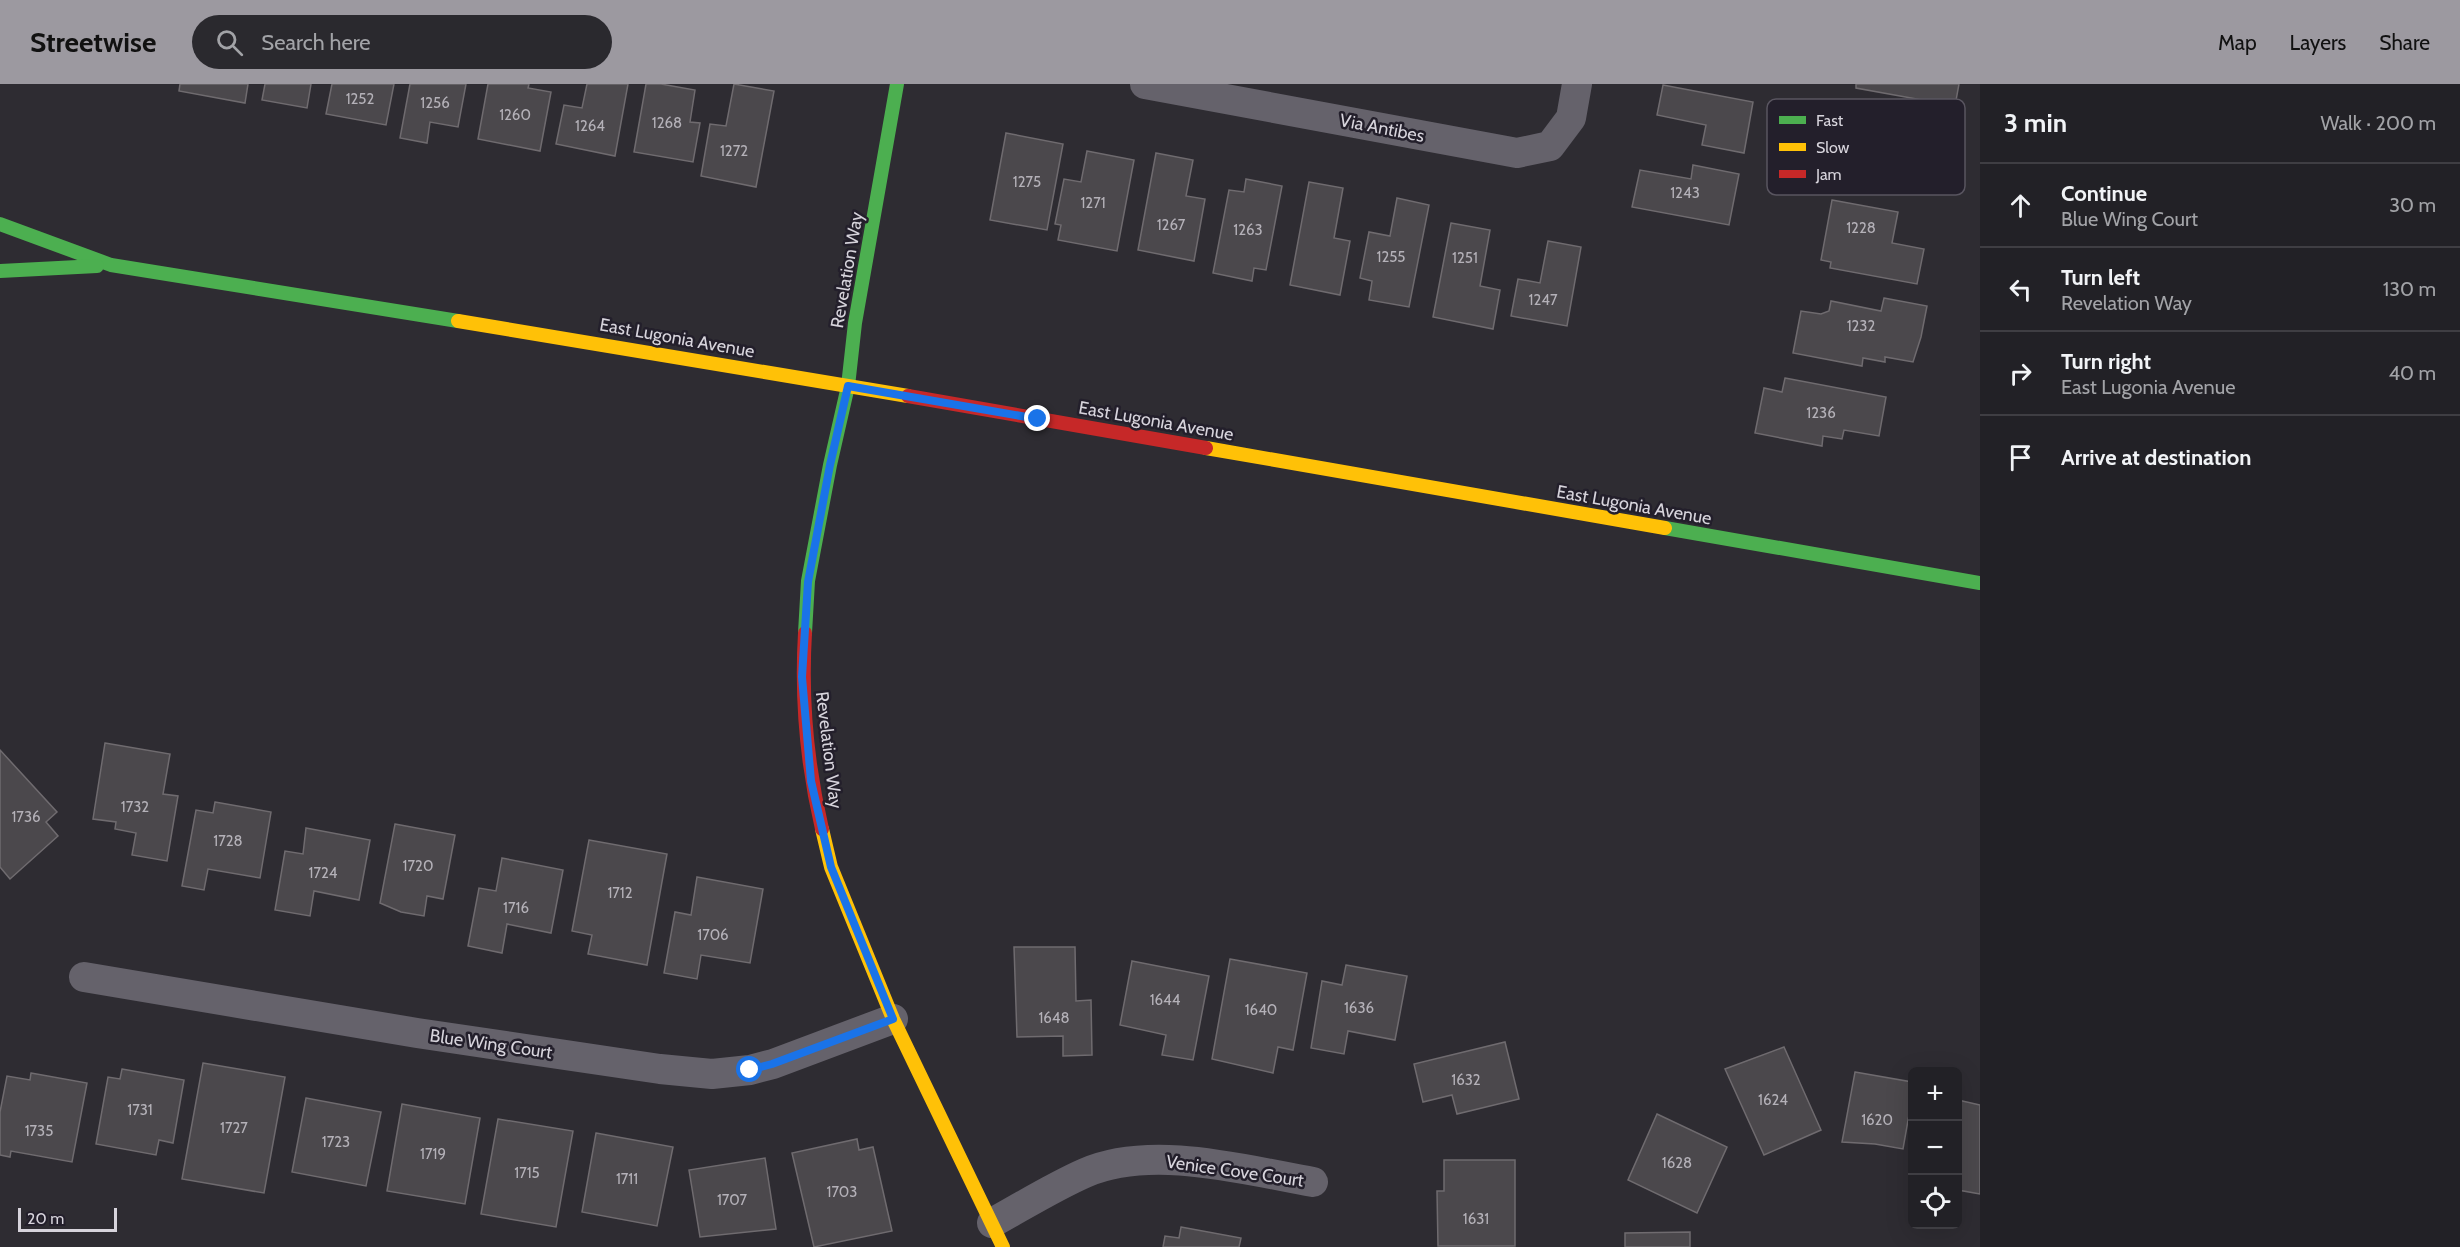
<!DOCTYPE html>
<html lang="en">
<head>
<meta charset="utf-8">
<style>
	:root { --surface:#222126; --page:#2a292e; --text:#f1f3f6; --muted:#a2a3a7; --line:#3f3e43; --accent:#9c99a0 }
	body { margin:0; font-family:Cabin,sans-serif; background:var(--page); color:var(--text) }
	.controls { position:absolute; right:18px; bottom:18px; display:grid; overflow:hidden; border-radius:9px; box-shadow:0 6px 24px #0002 }
	.controls button { width:54px; height:54px; display:grid; place-items:center; padding:0; border:0; border-bottom:2px solid var(--line); background:var(--surface); color:var(--text); font:30px sans-serif }
	.scale { position:absolute; left:18px; bottom:15px; width:99px; box-sizing:border-box; padding-left:6px; border:3px solid #d7d4dc; border-top:0; font-size:16px; line-height:21px; white-space:nowrap; color:#d7d4dc; -webkit-text-stroke:4px #231f2b; paint-order:stroke }
	.stop { position:absolute; width:18px; height:18px; margin:-14px; border:4px solid #1a73e8; border-radius:50%; background:#fff }
	.stop.end { background:#1a73e8; border-color:#fff; box-shadow:0 2px 6px #0008 }
	.list { margin:0; padding:0; list-style:none }
	h2 { display:flex; justify-content:space-between; align-items:center; height:78px; margin:0; padding:0 24px; font-size:26px }
	h2 small { font-size:20px; font-weight:400; color:var(--muted) }
	.list li { display:grid; grid-template-columns:39px 1fr auto; gap:18px; align-items:center; box-sizing:border-box; height:84px; padding:0 24px; border-top:2px solid var(--line) }
	.list b { display:block; font-size:22px; white-space:nowrap }
	.list p { margin:0; font-size:20px; white-space:nowrap; color:var(--muted) }
	.list em { font-size:20px; font-style:normal; color:var(--muted) }
	.icon { flex:none; width:33px; height:33px; fill:none; stroke:currentColor; stroke-width:2; stroke-linecap:round; stroke-linejoin:round }
	.map { position:relative; flex:none; width:1980px; height:1163px; overflow:hidden }
	header { display:flex; align-items:center; gap:36px; box-sizing:border-box; height:84px; padding:0 30px; background:var(--accent); color:#111 }
	header strong { font-size:28px }
	nav { display:flex; gap:33px; margin-inline-start:auto; font-size:21px }
	.search { width:420px; height:54px; background:var(--page); display:flex; align-items:center; gap:15px; box-sizing:border-box; padding:0 21px; border-radius:33px; color:var(--muted); font-size:22px }
	main { display:flex }
	aside { flex:1; background:var(--surface) }
	.map>svg:first-child { display:block }
</style>
</head>
<body>
<header>
<strong>Streetwise</strong>
<div class="search"><svg class="icon" aria-label="search" viewBox="0 0 24 24"><circle cx="10" cy="10" r="6"/><path d="M15 15l6 6"/></svg>Search here</div>
<nav><a>Map</a><a>Layers</a><a>Share</a></nav>
</header>
<main>
<div class="map">
<svg width="1980" height="1163" viewBox="0 0 1980 1163">
	<rect width="100%" height="100%" fill="#2e2c32"/>
	<g fill="#4b484c" stroke="#6f6b6f" stroke-width="1.5">
		<polygon points="180,0 248,0 245,19 179,7"/>
		<polygon points="265,0 311,0 307,24 262,16"/>
		<polygon points="332,0 394,0 386,41 326,30"/>
		<polygon points="410,0 466,0 458,43 430,38 427,59 400,54"/>
		<polygon points="488,0 529,0 528,4 551,8 540,67 478,55"/>
		<polygon points="587,0 628,0 615,72 556,60 564,21 582,24"/>
		<polygon points="646,0 661,0 695,6 690,38 700,39 693,78 634,68"/>
		<polygon points="734,0 774,7 756,103 701,92 710,40 726,42"/>
		<polygon points="1856,0 1959,0 1955,22 1856,4"/>
		<polygon points="1663,1 1753,18 1744,69 1702,61 1706,41 1657,31"/>
		<polygon points="1006,49 1063,60 1047,146 990,136"/>
		<polygon points="1087,67 1134,76 1117,167 1058,156 1061,141 1055,140 1064,95 1081,98"/>
		<polygon points="1156,69 1193,76 1186,112 1205,115 1194,177 1138,166"/>
		<polygon points="1693,81 1739,90 1729,141 1632,123 1640,86 1691,95"/>
		<polygon points="1246,95 1282,102 1266,186 1254,184 1252,197 1213,189 1229,106 1244,108"/>
		<polygon points="1309,98 1343,104 1334,154 1350,157 1340,211 1290,201"/>
		<polygon points="1397,114 1429,121 1409,223 1369,216 1372,197 1360,194 1369,148 1390,152"/>
		<polygon points="1832,116 1898,128 1892,159 1924,165 1917,200 1830,184 1831,178 1821,176"/>
		<polygon points="1451,139 1490,146 1480,202 1500,206 1493,245 1433,233"/>
		<polygon points="1548,157 1581,163 1567,242 1511,232 1518,195 1540,199"/>
		<polygon points="1884,214 1927,222 1921,253 1913,278 1885,273 1885,278 1863,274 1862,282 1793,269 1801,227 1821,230 1829,227 1831,217 1881,227"/>
		<polygon points="1785,294 1886,313 1879,352 1844,346 1842,355 1823,352 1822,362 1755,349 1764,304 1782,308"/>
		<polygon points="105,659 170,670 163,710 178,712 167,777 132,771 136,749 115,745 116,738 93,735"/>
		<polygon points="0,666 57,728 46,738 58,752 10,795 0,783"/>
		<polygon points="215,718 271,728 260,794 208,785 204,806 182,802 196,726 213,729"/>
		<polygon points="395,740 455,751 443,815 427,812 424,832 401,828 380,819"/>
		<polygon points="306,744 370,756 359,816 314,807 310,832 275,826 285,767 303,770"/>
		<polygon points="589,756 667,770 647,881 588,870 592,851 572,847"/>
		<polygon points="502,774 563,786 551,849 507,840 502,869 468,862 479,804 496,807"/>
		<polygon points="697,793 763,805 750,879 701,871 697,895 664,889 675,828 691,831"/>
		<polygon points="1014,863 1075,863 1076,917 1091,916 1092,971 1063,972 1063,952 1017,953"/>
		<polygon points="1230,875 1307,889 1293,966 1278,963 1273,989 1212,975"/>
		<polygon points="1132,877 1209,892 1193,976 1162,971 1166,951 1120,941"/>
		<polygon points="1346,881 1407,892 1395,956 1348,947 1344,970 1311,964 1322,897 1342,901"/>
		<polygon points="1505,958 1519,1015 1457,1030 1452,1011 1423,1018 1414,980"/>
		<polygon points="1784,963 1821,1046 1764,1071 1725,985"/>
		<polygon points="203,979 285,993 264,1109 182,1095"/>
		<polygon points="122,985 184,996 173,1059 159,1056 156,1071 96,1060 108,993 120,995"/>
		<polygon points="1855,988 1912,998 1912,1014 1903,1065 1875,1060 1842,1058"/>
		<polygon points="31,989 87,999 72,1078 11,1067 10,1073 0,1071 0,1028 7,992 30,996"/>
		<polygon points="306,1014 381,1028 366,1102 292,1088"/>
		<polygon points="1958,1016 1980,1021 1980,1110 1958,1106"/>
		<polygon points="402,1020 480,1034 465,1120 387,1107"/>
		<polygon points="1657,1030 1727,1063 1697,1129 1628,1096"/>
		<polygon points="498,1035 573,1047 556,1143 481,1130"/>
		<polygon points="596,1049 673,1063 657,1142 582,1128"/>
		<polygon points="857,1055 859,1066 873,1063 892,1147 814,1163 792,1069"/>
		<polygon points="765,1074 776,1145 700,1153 689,1086"/>
		<polygon points="1444,1076 1515,1076 1515,1162 1438,1162 1437,1107 1444,1107"/>
		<polygon points="1181,1143 1241,1154 1239,1163 1163,1163 1165,1152 1179,1154"/>
		<polygon points="1690,1148 1690,1163 1625,1163 1625,1149"/>
	</g>
	<g fill="none" stroke-linecap="round" stroke-linejoin="round">
		<g stroke="#65626b" stroke-width="30">
			<polyline points="1145,0 1517,69 1550,62 1571,34 1577,0"/>
			<polyline points="84,893 417,949 660,985 712,990 750,986 773,980 893,935"/>
			<path d="M992 1139C1023 1122 1053 1103 1085 1089 1151 1060 1245 1086 1313 1098"/>
		</g>
		<g stroke="#4caf50" stroke-width="14">
			<polyline points="0,140 111,181 458,237"/>
			<polyline points="0,187 97,182"/>
			<polyline points="1665,444 1980,499"/>
			<polyline points="805,549 808,497 830,381 848,302 855,239 897,0"/>
		</g>
		<g stroke="#ffc107" stroke-width="14">
			<polyline points="458,237 908,312"/>
			<polyline points="1206,364 1665,444"/>
			<polyline points="822,745 831,783 893,935 1003,1163"/>
		</g>
		<g stroke="#c62828" stroke-width="14">
			<polyline points="908,312 1206,364"/>
			<path d="M805 549C801 615 807 681 822 745"/>
		</g>
	</g>
	<g fill="none" stroke-linecap="round" stroke-linejoin="round">
		<polyline stroke="#1a73e8" stroke-width="8" points="750,986 772,980 893,935 831,783 811,697 802,593 808,498 830,381 848,302 1038,335"/>
	</g>
	<g text-anchor="middle" stroke-width="5" stroke-linejoin="round" paint-order="stroke">
		<g font-size="15" fill="#b4b1b8">
			<text x="360" y="20">1252</text>
			<text x="435" y="24">1256</text>
			<text x="515" y="36">1260</text>
			<text x="667" y="44">1268</text>
			<text x="590" y="47">1264</text>
			<text x="734" y="72">1272</text>
			<text x="1027" y="103">1275</text>
			<text x="1685" y="114">1243</text>
			<text x="1093" y="124">1271</text>
			<text x="1171" y="146">1267</text>
			<text x="1861" y="149">1228</text>
			<text x="1248" y="151">1263</text>
			<text x="1391" y="178">1255</text>
			<text x="1465" y="179">1251</text>
			<text x="1543" y="221">1247</text>
			<text x="1861" y="247">1232</text>
			<text x="1821" y="334">1236</text>
			<text x="135" y="728">1732</text>
			<text x="26" y="738">1736</text>
			<text x="228" y="762">1728</text>
			<text x="418" y="787">1720</text>
			<text x="323" y="794">1724</text>
			<text x="620" y="814">1712</text>
			<text x="516" y="829">1716</text>
			<text x="713" y="856">1706</text>
			<text x="1165" y="921">1644</text>
			<text x="1359" y="929">1636</text>
			<text x="1261" y="931">1640</text>
			<text x="1054" y="939">1648</text>
			<text x="1466" y="1001">1632</text>
			<text x="1773" y="1021">1624</text>
			<text x="140" y="1031">1731</text>
			<text x="1877" y="1041">1620</text>
			<text x="234" y="1049">1727</text>
			<text x="39" y="1052">1735</text>
			<text x="336" y="1063">1723</text>
			<text x="433" y="1075">1719</text>
			<text x="1677" y="1084">1628</text>
			<text x="527" y="1094">1715</text>
			<text x="627" y="1100">1711</text>
			<text x="842" y="1113">1703</text>
			<text x="732" y="1121">1707</text>
			<text x="1476" y="1140">1631</text>
		</g>
		<g font-size="18" fill="#d7d4dc" stroke="#231f2b">
			<text transform="translate(1382 44) rotate(11)" y="6">Via Antibes</text>
			<text transform="translate(847 186) rotate(-80)" y="6">Revelation Way</text>
			<text transform="translate(677 254) rotate(10)" y="6">East Lugonia Avenue</text>
			<text transform="translate(1156 337) rotate(10)" y="6">East Lugonia Avenue</text>
			<text transform="translate(1634 421) rotate(10)" y="6">East Lugonia Avenue</text>
			<text transform="translate(829 666) rotate(83)" y="6">Revelation Way</text>
			<text transform="translate(491 960) rotate(8)" y="6">Blue Wing Court</text>
			<text transform="translate(1235 1087) rotate(8)" y="6">Venice Cove Court</text>
		</g>
	</g>
	<rect x="1767" y="15" width="198" height="96" rx="9" fill="#231f2b" stroke="#595560" stroke-width="1.5"/>
	<rect x="1779" y="32" width="27" height="8" fill="#4caf50"/>
	<rect x="1779" y="59" width="27" height="8" fill="#ffc107"/>
	<rect x="1779" y="86" width="27" height="8" fill="#c62828"/>
	<g font-size="16" fill="#d7d4dc">
		<text x="1816" y="42">Fast</text>
		<text x="1816" y="69">Slow</text>
		<text x="1816" y="96">Jam</text>
	</g>
</svg>
<div class="controls">
<button>+</button>
<button>−</button>
<button><svg class="icon" aria-label="locate" viewBox="0 0 24 24"><circle cx="12" cy="12" r="6"/><path d="M12 2v4M12 18v4M2 12h4M18 12h4"/></svg></button>
</div>
<div class="scale">20 m</div>
<div class="stop" style="left:750px;top:986px"></div>
<div class="stop end" style="left:1038px;top:335px"></div>
</div>
<aside>
<h2>3 min<small>Walk · 200 m</small></h2>
<ul class="list">
<li><svg class="icon" aria-label="ahead" viewBox="0 0 24 24"><path d="M12 20V5M6 11l6-6 6 6"/></svg><div><b>Continue</b><p>Blue Wing Court</p></div><em>30 m</em></li>
<li><svg class="icon" aria-label="left" viewBox="0 0 24 24"><path d="M17 20v-9H6M10 6l-5 5 5 5"/></svg><div><b>Turn left</b><p>Revelation Way</p></div><em>130 m</em></li>
<li><svg class="icon" aria-label="right" viewBox="0 0 24 24"><path d="M7 20v-9h11M14 6l5 5-5 5"/></svg><div><b>Turn right</b><p>East Lugonia Avenue</p></div><em>40 m</em></li>
<li><svg class="icon" aria-label="arrive" viewBox="0 0 24 24"><path d="M6 21V4h12l-3 4 3 4H6"/></svg><div><b>Arrive at destination</b></div></li>
</ul>
</aside>
</main>
</body>
</html>
